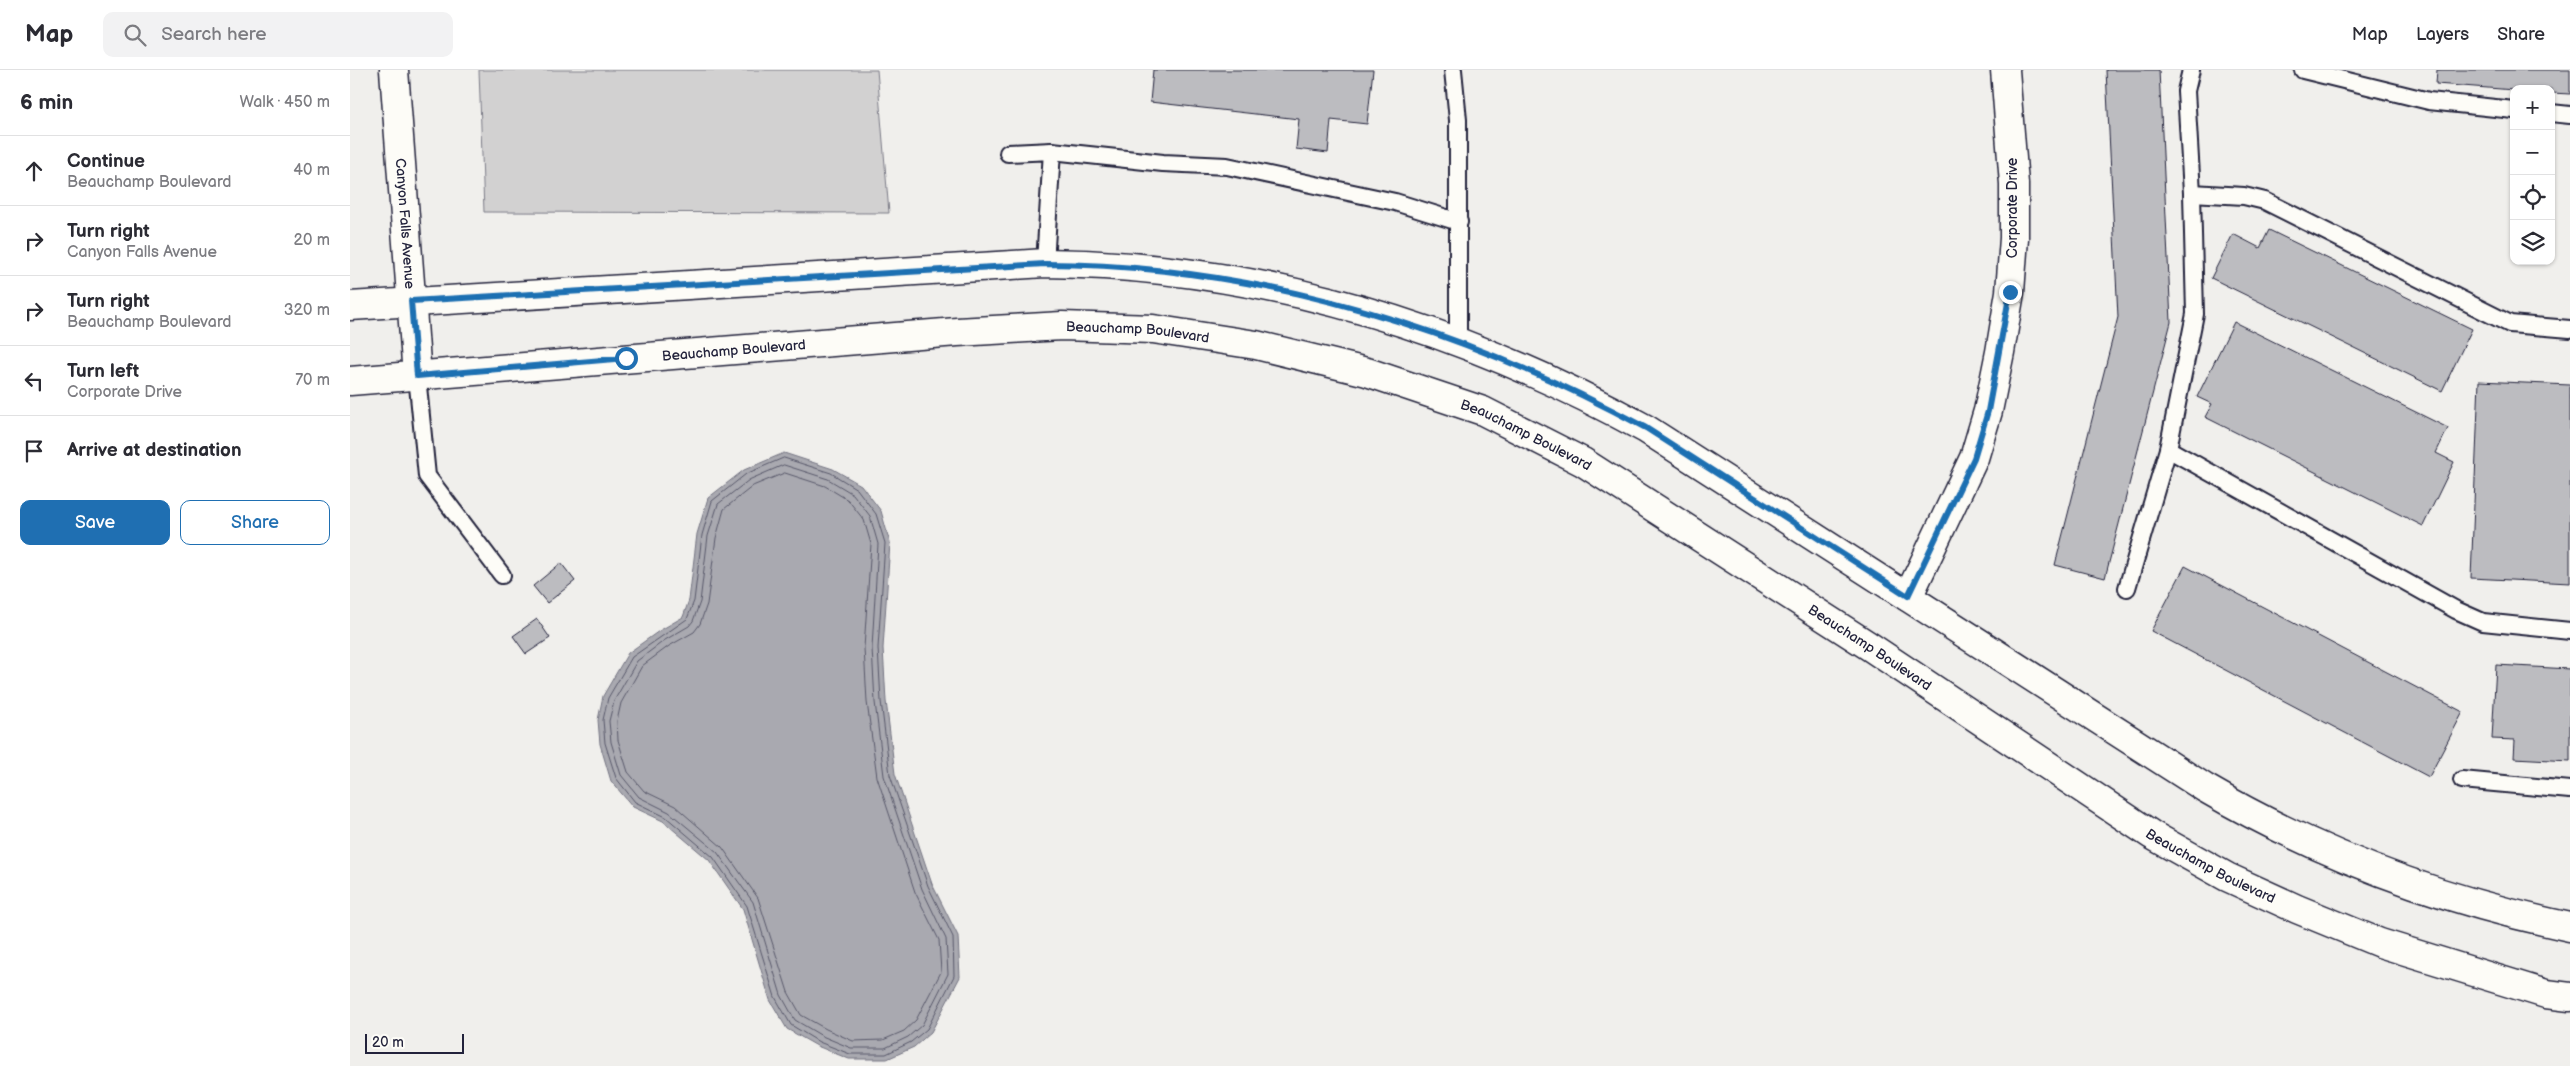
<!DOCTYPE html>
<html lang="en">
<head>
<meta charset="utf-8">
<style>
	:root { --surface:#fff; --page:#f2f2f3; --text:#2b2b33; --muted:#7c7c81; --line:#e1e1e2; --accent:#1f6fb2 }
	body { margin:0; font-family:"Balsamiq Sans",sans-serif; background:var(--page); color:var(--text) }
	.controls { position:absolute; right:15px; top:15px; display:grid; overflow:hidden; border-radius:10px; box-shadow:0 1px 4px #0004 }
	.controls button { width:45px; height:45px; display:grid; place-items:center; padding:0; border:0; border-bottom:1px solid var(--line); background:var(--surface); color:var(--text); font:25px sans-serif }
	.scale { position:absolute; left:15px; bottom:12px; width:99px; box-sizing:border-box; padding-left:5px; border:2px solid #22223b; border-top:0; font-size:14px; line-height:18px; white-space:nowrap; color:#22223b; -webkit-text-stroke:4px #fdfcf7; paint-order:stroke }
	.stop { position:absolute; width:15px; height:15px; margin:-11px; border:4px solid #1f6fb2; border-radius:50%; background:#fff }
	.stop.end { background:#1f6fb2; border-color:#fff; box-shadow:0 1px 5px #0008 }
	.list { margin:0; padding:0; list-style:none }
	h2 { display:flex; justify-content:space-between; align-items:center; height:65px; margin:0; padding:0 20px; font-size:21px }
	h2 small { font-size:16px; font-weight:400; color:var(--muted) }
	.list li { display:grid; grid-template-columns:32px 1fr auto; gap:15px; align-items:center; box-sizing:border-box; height:70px; padding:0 20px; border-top:1px solid var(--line) }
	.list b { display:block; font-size:19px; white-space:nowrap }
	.list p { margin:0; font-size:16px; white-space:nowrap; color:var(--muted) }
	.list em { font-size:16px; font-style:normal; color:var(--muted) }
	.actions { display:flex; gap:10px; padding:15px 20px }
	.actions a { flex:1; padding:11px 0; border:1px solid var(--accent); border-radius:10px; text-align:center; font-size:18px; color:var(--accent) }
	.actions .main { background:var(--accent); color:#fff }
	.icon { flex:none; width:28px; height:28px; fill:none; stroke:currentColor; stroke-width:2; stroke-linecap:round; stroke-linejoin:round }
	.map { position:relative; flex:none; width:2220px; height:996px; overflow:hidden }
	header { display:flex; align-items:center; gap:30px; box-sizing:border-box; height:70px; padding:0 25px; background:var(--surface); border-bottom:1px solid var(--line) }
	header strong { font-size:24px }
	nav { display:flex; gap:28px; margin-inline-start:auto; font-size:18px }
	.search { width:350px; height:45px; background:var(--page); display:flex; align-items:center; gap:12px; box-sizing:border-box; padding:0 18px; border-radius:10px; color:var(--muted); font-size:19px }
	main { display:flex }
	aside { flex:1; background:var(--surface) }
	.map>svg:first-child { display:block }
</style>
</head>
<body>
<header>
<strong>Map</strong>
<div class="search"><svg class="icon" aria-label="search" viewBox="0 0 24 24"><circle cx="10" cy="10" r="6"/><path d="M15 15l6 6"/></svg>Search here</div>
<nav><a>Map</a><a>Layers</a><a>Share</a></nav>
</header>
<main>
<aside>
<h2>6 min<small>Walk · 450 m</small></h2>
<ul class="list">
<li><svg class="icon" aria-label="ahead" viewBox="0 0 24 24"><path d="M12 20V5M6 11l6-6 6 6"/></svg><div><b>Continue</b><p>Beauchamp Boulevard</p></div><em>40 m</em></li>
<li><svg class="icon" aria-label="right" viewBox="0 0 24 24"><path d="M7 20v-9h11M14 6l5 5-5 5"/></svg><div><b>Turn right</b><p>Canyon Falls Avenue</p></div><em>20 m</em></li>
<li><svg class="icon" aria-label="right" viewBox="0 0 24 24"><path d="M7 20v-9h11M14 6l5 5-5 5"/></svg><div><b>Turn right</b><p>Beauchamp Boulevard</p></div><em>320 m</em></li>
<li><svg class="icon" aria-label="left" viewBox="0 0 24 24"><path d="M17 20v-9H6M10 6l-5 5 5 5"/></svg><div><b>Turn left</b><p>Corporate Drive</p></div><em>70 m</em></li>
<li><svg class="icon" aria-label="arrive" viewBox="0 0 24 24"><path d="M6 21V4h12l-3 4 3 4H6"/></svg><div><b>Arrive at destination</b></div></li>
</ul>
<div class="actions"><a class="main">Save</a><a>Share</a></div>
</aside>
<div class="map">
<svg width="2220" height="996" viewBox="0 0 2220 996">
	<rect width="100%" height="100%" fill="#f0efec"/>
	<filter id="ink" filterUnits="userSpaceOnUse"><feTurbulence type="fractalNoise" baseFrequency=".02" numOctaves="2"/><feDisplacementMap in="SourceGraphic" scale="10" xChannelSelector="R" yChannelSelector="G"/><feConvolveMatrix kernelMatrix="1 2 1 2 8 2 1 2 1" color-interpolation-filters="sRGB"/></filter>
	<g filter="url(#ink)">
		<polygon fill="#d2d1d1" stroke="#7a7a86" points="129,0 527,0 539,143 134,142"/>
		<polygon fill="#a9a9b0" stroke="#737381" points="434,383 483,399 511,415 531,441 540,473 533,578 536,631 545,704 582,814 608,866 610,907 581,962 564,977 537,989 499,989 467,976 437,959 420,930 393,839 359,790 313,751 283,737 261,711 250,674 248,650 253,626 278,583 309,561 333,547 339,530 347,464 358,428 394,400"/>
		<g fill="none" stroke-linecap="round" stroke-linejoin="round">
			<g stroke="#58586a" stroke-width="1">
				<polygon points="434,388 481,403 507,419 526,444 535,473 528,578 531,631 540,705 578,816 603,867 604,906 577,959 561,972 536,984 500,984 469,972 441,955 425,927 397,836 363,787 316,747 285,732 266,708 255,673 253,650 258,628 282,587 337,549 344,531 352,465 362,431 396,404"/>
				<polygon points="434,395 478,409 503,424 520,446 528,474 522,578 525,632 534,706 572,819 596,869 598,904 572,955 558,967 535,978 501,978 472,966 445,950 431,925 403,832 367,782 319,742 289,727 271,705 261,672 259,651 264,631 287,591 315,570 339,556 343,551 350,532 358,466 368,434 399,410"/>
				<polygon points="435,403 475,416 498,430 514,450 521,474 514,578 517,632 527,707 565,822 589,870 591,902 566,950 554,961 533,970 503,971 476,959 451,945 438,922 408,828 372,777 325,736 294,721 278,702 268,670 267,651 271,633 292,596 319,576 344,562 350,554 357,534 366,468 374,439 403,416"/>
			</g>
		</g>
		<g fill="#bcbcc0" stroke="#22223b">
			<polygon points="803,0 1023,0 1017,54 981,50 978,83 946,79 949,49 800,32"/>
			<polygon points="1756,0 1809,0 1821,252 1755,508 1705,495 1768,247"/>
			<polygon points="2087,0 2220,0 2220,24 2201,23 2201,19 2164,20 2086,14"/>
			<polygon points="1919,160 2122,259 2092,321 1861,208 1883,164 1910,178"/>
			<polygon points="1884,252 2098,358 2086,383 2104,392 2073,456 1855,347 1862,334 1847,327"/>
			<polygon points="2129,311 2220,315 2220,513 2121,508"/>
			<polygon points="211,493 225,511 197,533 183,516"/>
			<polygon points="1835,496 2113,642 2079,707 1801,561"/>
			<polygon points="187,549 200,568 176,584 163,566"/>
			<polygon points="2146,595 2220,599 2220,691 2164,688 2165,670 2142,669"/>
		</g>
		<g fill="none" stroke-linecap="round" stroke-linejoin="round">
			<g stroke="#22223b" stroke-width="20">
				<g id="lane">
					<polyline points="1103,0 1108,50 1108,272"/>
					<polyline points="1953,0 2079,31 2164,40"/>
					<polyline points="2201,43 2220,45"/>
					<polyline points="702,81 813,93 877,96 1045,132 1109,152"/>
					<polyline points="658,83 702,81 695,193"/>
					<polyline points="1842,123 1894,126 1915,131 2160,254 2220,259"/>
					<polyline points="67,306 77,406 152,505"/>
					<polyline points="1818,379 2106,540 2133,552 2220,561"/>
					<polyline points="1777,518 1818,379 1845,244 1842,123 1836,21 1841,0"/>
					<polyline points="2112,710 2220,720"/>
				</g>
			</g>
			<g stroke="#22223b" stroke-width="31">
				<g id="street">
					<path id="s1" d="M44 0 67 306"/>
					<polyline points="1558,527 1624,388 1638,341 1650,282 1660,222 1664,168 1664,114 1655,0"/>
				</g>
			</g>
			<g stroke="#22223b" stroke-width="31">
				<g id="secondary">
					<path d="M0 236 695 193C908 195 1109 256 1296 359L1855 718C1968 784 2091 830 2220 857"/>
					<path id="s2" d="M0 311 607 262 712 256 803 259 906 275 1017 302 1133 341 1233 392 1519 576 1802 765 1877 807 1947 839 2030 873 2196 924 2220 927"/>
				</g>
			</g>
			<use href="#lane" stroke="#fdfcf7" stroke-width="16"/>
			<use href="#street" stroke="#fdfcf7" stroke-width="28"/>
			<use href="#secondary" stroke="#fdfcf7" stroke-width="28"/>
		</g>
	</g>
	<g fill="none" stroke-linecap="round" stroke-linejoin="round" filter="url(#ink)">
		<path stroke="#1f6fb2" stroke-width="6" d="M276 288 67 306 61 231 695 194C908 195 1110 257 1296 358L1558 526 1624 388 1638 341 1660 222"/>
	</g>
	<g text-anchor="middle" stroke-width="4" stroke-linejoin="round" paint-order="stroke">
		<g font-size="14" fill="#22223b" stroke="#fdfcf7">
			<text transform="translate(1662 138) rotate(-90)" y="5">Corporate Drive</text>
			<text dy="5" stroke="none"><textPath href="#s1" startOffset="154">Canyon Falls Avenue</textPath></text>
			<text dy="5" stroke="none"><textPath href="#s2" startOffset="790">Beauchamp Boulevard</textPath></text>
			<text dy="5" stroke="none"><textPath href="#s2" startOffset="385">Beauchamp Boulevard</textPath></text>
			<text dy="5" stroke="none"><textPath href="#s2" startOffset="1195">Beauchamp Boulevard</textPath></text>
			<text dy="5" stroke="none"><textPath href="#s2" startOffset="1600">Beauchamp Boulevard</textPath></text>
			<text dy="5" stroke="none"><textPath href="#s2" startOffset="2005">Beauchamp Boulevard</textPath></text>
		</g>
	</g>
</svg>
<div class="controls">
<button>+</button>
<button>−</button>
<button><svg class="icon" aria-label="locate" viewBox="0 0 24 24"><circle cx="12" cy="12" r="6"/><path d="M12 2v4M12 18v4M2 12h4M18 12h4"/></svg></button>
<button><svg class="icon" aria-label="layers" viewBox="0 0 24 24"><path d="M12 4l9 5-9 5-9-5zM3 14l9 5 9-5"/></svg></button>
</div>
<div class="scale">20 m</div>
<div class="stop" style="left:276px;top:288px"></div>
<div class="stop end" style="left:1660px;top:222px"></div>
</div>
</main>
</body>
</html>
